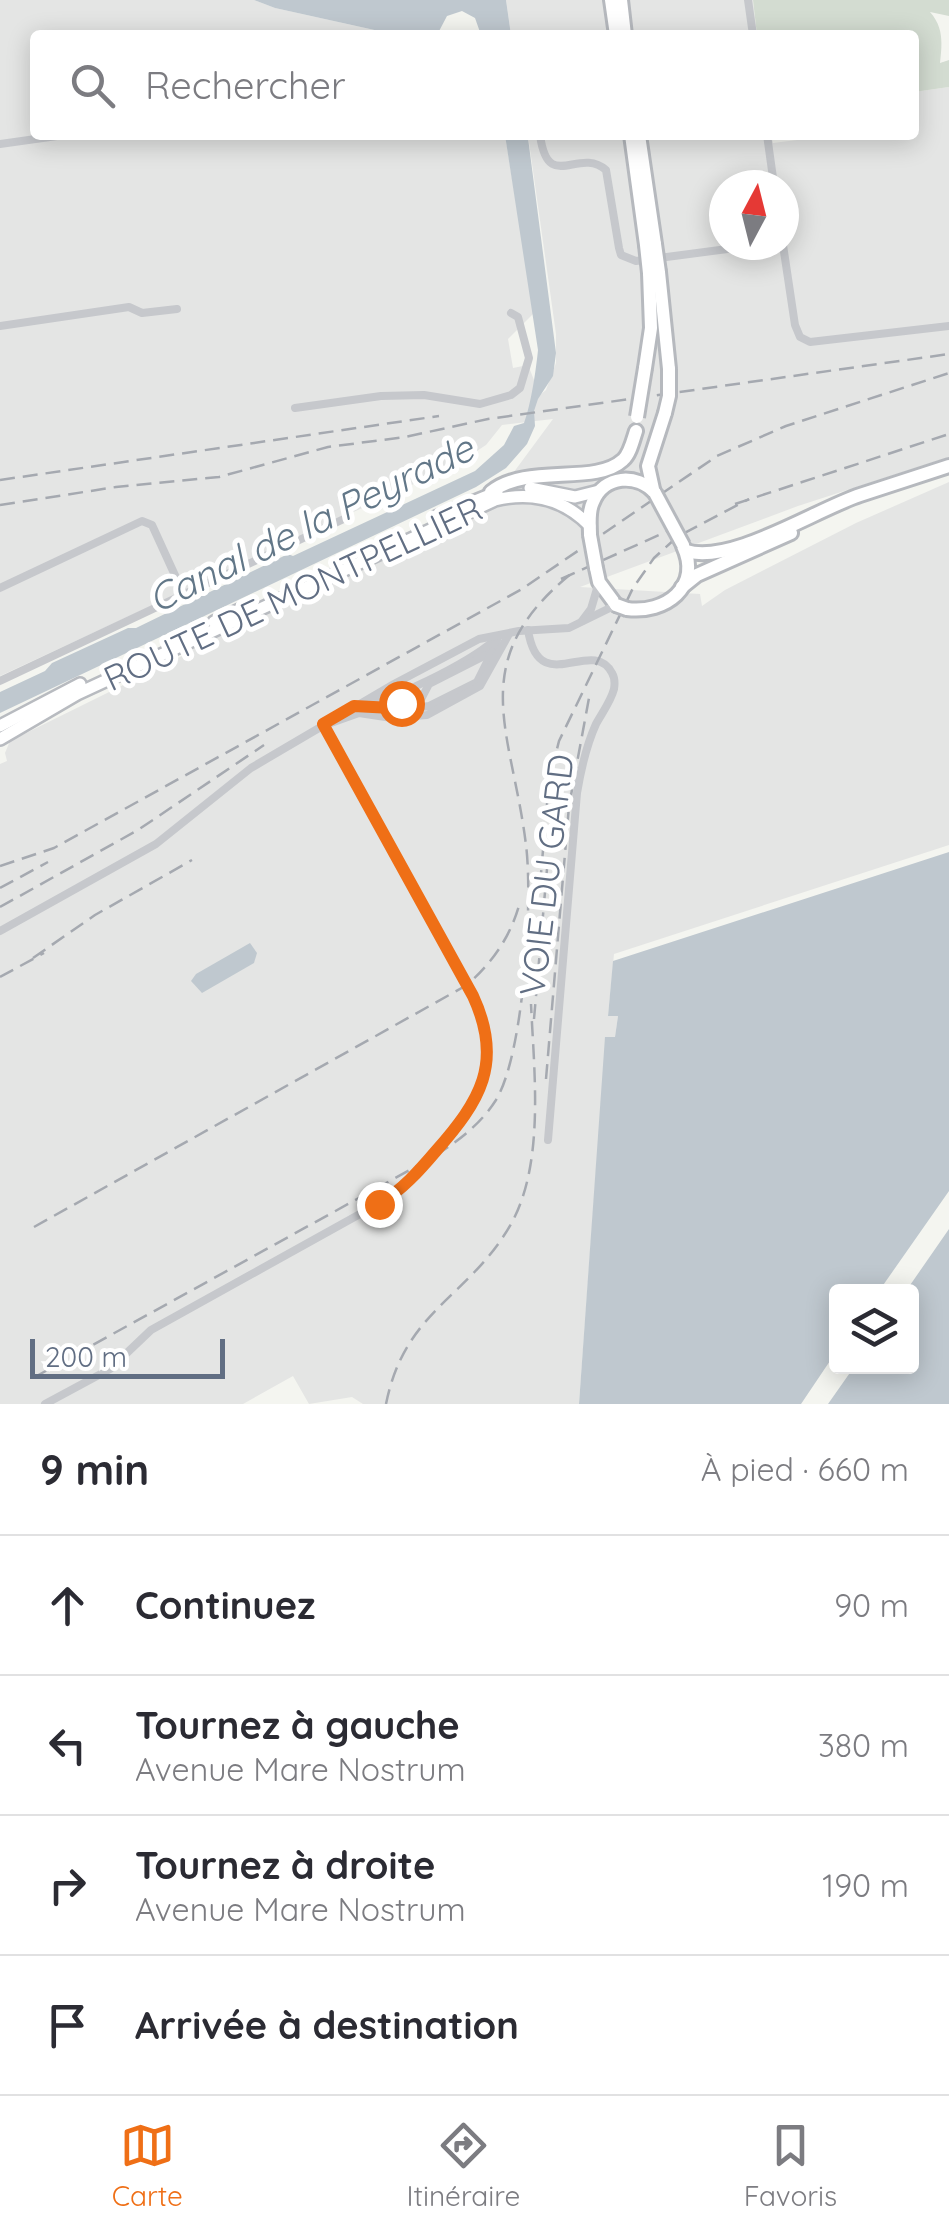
<!DOCTYPE html>
<html lang="fr">
<head>
<meta charset="utf-8">
<style>
	:root { --surface:#fff; --page:#f2f2f3; --text:#2b2b33; --muted:#7c7c81; --line:#e1e1e2; --accent:#ef6f16 }
	body { margin:0; font-family:Quicksand,sans-serif; background:var(--page); color:var(--text) }
	.controls { position:absolute; right:30px; bottom:30px; display:grid; overflow:hidden; border-radius:10px; box-shadow:0 5px 25px #0003 }
	.controls button { width:90px; height:90px; display:grid; place-items:center; padding:0; border:0; border-bottom:2px solid var(--line); background:var(--surface); color:var(--text); font:50px sans-serif }
	.compass { position:absolute; left:709px; top:170px; width:90px; height:90px; border-radius:50%; background:var(--surface); box-shadow:0 5px 25px #0003; rotate:7deg }
	.scale { position:absolute; left:30px; bottom:25px; width:195px; box-sizing:border-box; padding-left:10px; border:5px solid #616e83; border-top:0; font-size:28px; line-height:35px; white-space:nowrap; color:#616e83; -webkit-text-stroke:8px #fff; paint-order:stroke }
	.stop { position:absolute; width:30px; height:30px; margin:-22px; border:8px solid #ef6f16; border-radius:50%; background:#fff }
	.stop.end { background:#ef6f16; border-color:#fff; box-shadow:0 2px 10px #0008 }
	.list { margin:0; padding:0; list-style:none }
	h2 { display:flex; justify-content:space-between; align-items:center; height:130px; margin:0; padding:0 40px; font-size:42px }
	h2 small { font-size:32px; font-weight:400; color:var(--muted) }
	.list li { display:grid; grid-template-columns:65px 1fr auto; gap:30px; align-items:center; box-sizing:border-box; height:140px; padding:0 40px; border-top:2px solid var(--line) }
	.list b { display:block; font-size:38px; white-space:nowrap }
	.list p { margin:0; font-size:32px; white-space:nowrap; color:var(--muted) }
	.list em { font-size:32px; font-style:normal; color:var(--muted) }
	.icon { flex:none; width:55px; height:55px; fill:none; stroke:currentColor; stroke-width:2; stroke-linecap:round; stroke-linejoin:round }
	.map { position:relative; flex:none; width:949px; height:1404px; overflow:hidden }
	.search { position:absolute; background:var(--surface); box-shadow:0 5px 25px #0003; left:30px; right:30px; top:30px; height:110px; display:flex; align-items:center; gap:25px; box-sizing:border-box; padding:0 35px; border-radius:10px; color:var(--muted); font-size:38px }
	.sheet { height:690px; background:var(--surface) }
	nav { display:flex; justify-content:space-around; align-items:center; box-sizing:border-box; height:140px; border-top:2px solid var(--line); background:var(--surface); font-size:28px; color:var(--muted) }
	nav a { display:grid; justify-items:center; gap:5px }
	nav .on { color:var(--accent) }
	.map>svg:first-child { display:block }
</style>
</head>
<body>
<div class="map">
<svg width="949" height="1404" viewBox="0 0 949 1404">
	<rect width="100%" height="100%" fill="#f4f5f0"/>
	<g fill="#e4e5e4" fill-rule="evenodd">
		<path d="M0 0H254L275 8 397 35H35V135H505L534 313 508 339 513 368 528 365 540 395 546 390 556 363V334L528 135H771L773 143 837 135H914V92L949 87V457L798 506 580 587 700 594 702 606 725 590 856 523 949 482V845L614 954 608 1016H618L615 1038 607 1042 604 1063 579 1404H363L352 1397 309 1404 293 1376 243 1404H0V764L7 761 5 753 10 741 186 654 203 642 486 510 553 419 502 425 486 445 457 464 0 676ZM724 185H784V245H724Z"/>
		<polygon points="506,0 753,0 757,35 511,35"/>
	</g>
	<path fill="#d3dcd1" d="M753 0H949V16L930 12C944 28 942 43 940 63L949 60V87L914 92V35H757Z"/>
	<g fill="#bfc8cf">
		<polygon points="254,0 506,0 511,35 481,35 475,18 462,11 447,16 437,35 397,35 275,8"/>
		<path d="M505 135 528 138 556 353 553 376 538 399 534 411 535 426 527 444 506 468 476 487 0 713V692L45 671 52 663 128 628H136L288 554 293 556 475 471 504 445 514 426 524 423C531 405 536 370 538 350Z"/>
		<polygon points="949,852 949,1191 879,1291 836,1292 836,1352 801,1404 579,1404 605,1037 615,1037 618,1016 608,1016 613,961"/>
		<polygon points="250,943 257,953 254,963 202,993 191,981 196,974"/>
		<polygon points="949,1229 949,1404 828,1404 854,1367 912,1366 912,1292 906,1291"/>
	</g>
	<g fill="none" stroke-linecap="round" stroke-linejoin="round">
		<g stroke="#b8bbc0" stroke-width="16">
			<g id="secondary">
				<polyline points="530,488 575,497 599,491"/>
				<polyline points="436,517 497,492"/>
				<polyline points="214,622 252,604"/>
				<polyline points="0,726 80,684"/>
				<path d="M0 739 77 694 495 500C532 491 564 499 590 526"/>
			</g>
		</g>
		<g stroke="#b6b9be" stroke-width="18">
			<g id="primary">
				<polyline points="611,0 616,35"/>
				<polyline points="621,0 625,35"/>
				<polyline points="631,135 646,245"/>
				<polyline points="639,135 655,244"/>
				<polyline points="659,272 669,369"/>
				<polyline points="645,368 651,328 649,273"/>
				<polyline points="653,489 648,466 665,413"/>
				<path d="M491 492C527 463 595 486 623 460 630 454 633 440 636 431"/>
				<path d="M590 535C590 524 588 512 593 502 604 475 637 473 655 493"/>
				<path d="M686 551C731 565 815 510 860 495 890 485 919 476 949 466"/>
				<polyline points="596,568 599,582 616,605"/>
				<polyline points="682,587 697,575 791,533"/>
				<path d="M627 609C665 614 702 587 683 546"/>
			</g>
		</g>
		<g stroke="#c6c8cc" stroke-width="8">
			<polyline points="748,0 753,35"/>
			<path d="M540 135C548 194 578 146 606 170L619 248 621 255 636 261 758 245"/>
			<polyline points="767,135 774,185"/>
			<polyline points="0,144 64,135"/>
			<polyline points="783,245 795,325 800,337 810,342 949,326"/>
			<polyline points="0,326 129,307 142,313 177,309"/>
			<polyline points="295,408 381,396 424,395 480,404 511,395 520,388 529,358 518,317 511,313"/>
			<polyline points="0,588 142,521 152,525 184,595"/>
			<polyline points="582,621 591,609 599,582"/>
			<path d="M528 630C539 700 592 635 612 673 615 678 615 683 614 689 611 701 602 713 596 724 586 746 581 769 577 793L548 1140"/>
			<polyline points="0,681 348,517"/>
			<path d="M371 700C401 698 477 658 499 636"/>
			<circle cx="399" cy="710" r="8"/>
			<polyline points="362,706 392,708"/>
			<polyline points="417,707 429,684 492,652 497,640"/>
			<polyline points="407,709 429,706 477,682 492,652"/>
			<polyline points="402,717 427,715 480,686 509,634"/>
			<polyline points="328,724 359,713 392,718"/>
			<polyline points="0,931 156,844 251,768 394,684 479,639 519,631 569,628 616,605"/>
			<path d="M45 1404 110 1369 151 1330 387 1199C407 1185 421 1168 437 1150 476 1106 498 1072 480 1011L323 724"/>
		</g>
		<use href="#secondary" stroke="#fff" stroke-width="11"/>
		<use href="#primary" stroke="#fff" stroke-width="12"/>
		<g stroke="#a5a9b0" stroke-width="2.5" stroke-dasharray="15 8" stroke-linecap="butt">
			<polyline points="0,480 439,416"/>
			<polyline points="735,504 949,434"/>
			<polyline points="0,505 116,487 219,477 328,447 405,437 488,419 949,354"/>
			<polyline points="561,579 679,526"/>
			<polyline points="0,866 54,848 522,589 717,456 786,426 949,373"/>
			<polyline points="540,885 549,781 559,741 633,588 654,558 677,537 749,499"/>
			<polyline points="0,888 48,862"/>
			<polyline points="0,907 138,830 264,745"/>
			<polyline points="33,958 95,915 192,860"/>
			<polyline points="0,977 44,953"/>
			<polyline points="534,1019 547,869"/>
			<polyline points="546,1079 569,806 589,698"/>
			<path d="M34 1227 467 985C493 962 511 936 520 902"/>
			<path d="M33 1378 435 1156C459 1140 480 1125 496 1100 524 1054 533 900 526 845 512 730 463 661 572 573"/>
			<path d="M386 1404C405 1309 469 1298 511 1224 545 1163 534 1072 531 1004"/>
		</g>
		<g stroke="#b6b9be" stroke-width="18" stroke-linecap="butt">
			<g id="primary-bridge">
				<polyline points="655,244 659,272"/>
				<polyline points="646,245 649,273"/>
				<polyline points="665,413 669,396 669,369"/>
				<polyline points="637,417 645,368"/>
				<polyline points="655,493 683,545"/>
				<polyline points="590,535 596,568"/>
				<polyline points="616,605 627,609"/>
			</g>
		</g>
		<use href="#primary-bridge" stroke="#fff" stroke-width="12"/>
	</g>
	<g fill="none" stroke-linecap="round" stroke-linejoin="round">
		<path stroke="#ef6f16" stroke-width="12" d="M379 1204C402 1190 419 1171 436 1151 480 1101 504 1063 473 996L323 724 354 706 392 708 401 703"/>
	</g>
	<g text-anchor="middle" stroke-width="10" stroke-linejoin="round" paint-order="stroke">
		<g font-size="35" fill="#616e83" stroke="#fff">
			<text transform="translate(293 594) rotate(-25)" y="12">ROUTE DE MONTPELLIER</text>
			<text transform="translate(547 875) rotate(-83)" y="12">VOIE DU GARD</text>
		</g>
		<g font-size="38" font-style="italic" fill="#627788" stroke="#fff">
			<text transform="translate(311 524) rotate(-26)" y="13">Canal de la Peyrade</text>
		</g>
	</g>
</svg>
<div class="controls">
<button><svg class="icon" aria-label="layers" viewBox="0 0 24 24"><path d="M12 4l9 5-9 5-9-5zM3 14l9 5 9-5"/></svg></button>
</div>
<svg class="compass" viewBox="-18 -18 36 36"><path d="M0-13l5 13h-10z" fill="#e53935"/><path d="M0 13l5-13h-10z" fill="#7c7c81"/></svg>
<div class="scale">200 m</div>
<div class="stop" style="left:401px;top:703px"></div>
<div class="stop end" style="left:379px;top:1204px"></div>
<div class="search"><svg class="icon" aria-label="search" viewBox="0 0 24 24"><circle cx="10" cy="10" r="6"/><path d="M15 15l6 6"/></svg>Rechercher</div>
</div>
<section class="sheet">
<h2>9 min<small>À pied · 660 m</small></h2>
<ul class="list">
<li><svg class="icon" aria-label="ahead" viewBox="0 0 24 24"><path d="M12 20V5M6 11l6-6 6 6"/></svg><div><b>Continuez</b></div><em>90 m</em></li>
<li><svg class="icon" aria-label="left" viewBox="0 0 24 24"><path d="M17 20v-9H6M10 6l-5 5 5 5"/></svg><div><b>Tournez à gauche</b><p>Avenue Mare Nostrum</p></div><em>380 m</em></li>
<li><svg class="icon" aria-label="right" viewBox="0 0 24 24"><path d="M7 20v-9h11M14 6l5 5-5 5"/></svg><div><b>Tournez à droite</b><p>Avenue Mare Nostrum</p></div><em>190 m</em></li>
<li><svg class="icon" aria-label="arrive" viewBox="0 0 24 24"><path d="M6 21V4h12l-3 4 3 4H6"/></svg><div><b>Arrivée à destination</b></div></li>
</ul>
</section>
<nav>
<a class="on"><svg class="icon" aria-label="map" viewBox="0 0 24 24"><path d="M3 6l6-2 6 2 6-2v14l-6 2-6-2-6 2zM9 4v14M15 6v14"/></svg>Carte</a>
<a><svg class="icon" aria-label="directions" viewBox="0 0 24 24"><path d="M12 3l9 9-9 9-9-9zM9 14v-3h6M13 9l2 2-2 2"/></svg>Itinéraire</a>
<a><svg class="icon" aria-label="saved" viewBox="0 0 24 24"><path d="M7 4h10v16l-5-4-5 4z"/></svg>Favoris</a>
</nav>
</body>
</html>
